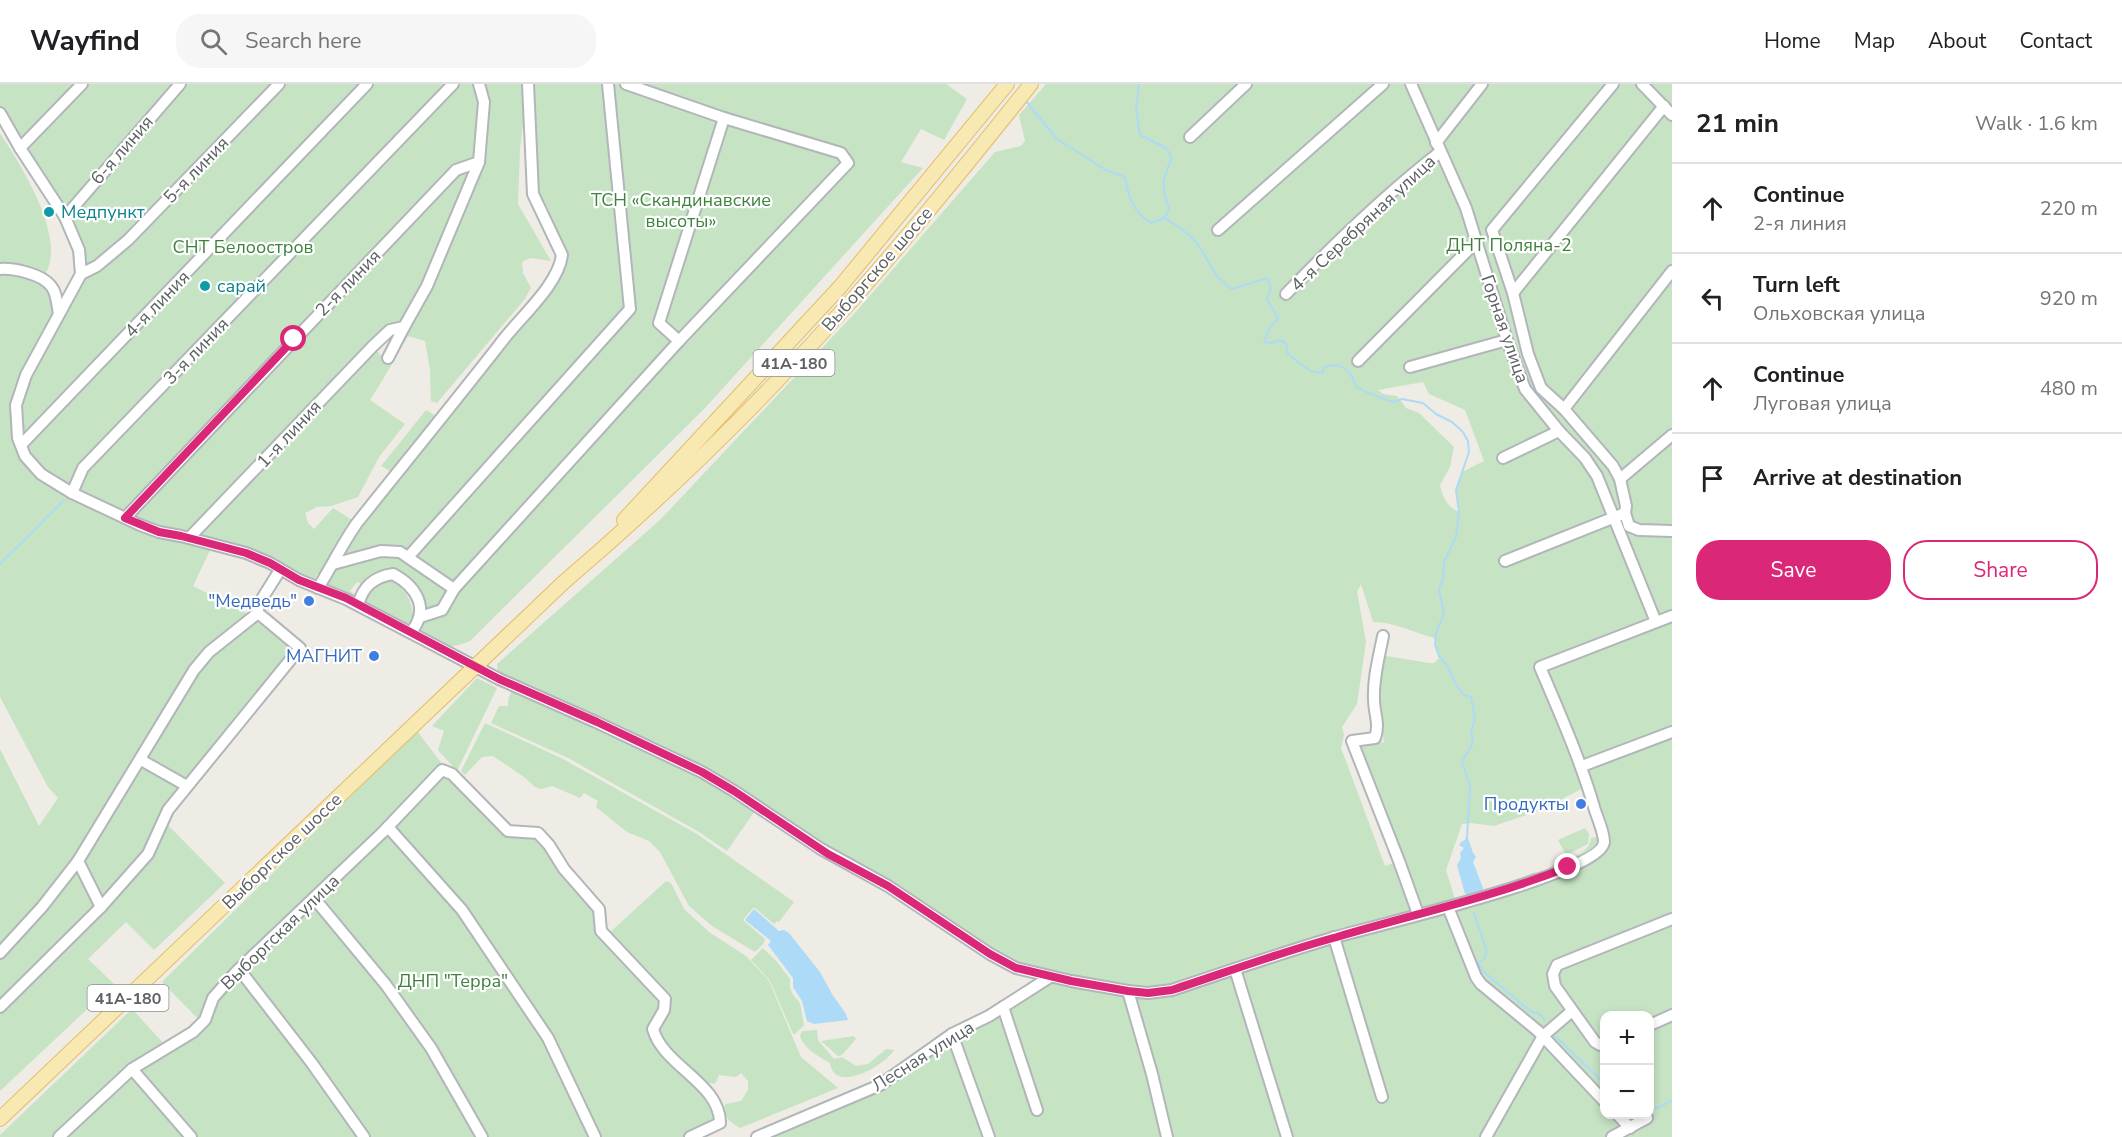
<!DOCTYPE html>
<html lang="en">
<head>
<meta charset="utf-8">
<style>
	:root { --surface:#fff; --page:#f6f6f6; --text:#202124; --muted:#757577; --line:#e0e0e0; --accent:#db2777 }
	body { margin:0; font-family:"Nunito Sans",sans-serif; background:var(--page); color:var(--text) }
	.controls { position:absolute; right:18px; bottom:18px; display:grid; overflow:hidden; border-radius:12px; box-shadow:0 3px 9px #0003 }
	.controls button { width:54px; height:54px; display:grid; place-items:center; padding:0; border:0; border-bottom:2px solid var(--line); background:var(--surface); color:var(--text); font:30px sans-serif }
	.stop { position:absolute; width:18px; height:18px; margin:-14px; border:4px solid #db2777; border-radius:50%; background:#fff }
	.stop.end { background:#db2777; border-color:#fff; box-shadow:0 2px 6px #0008 }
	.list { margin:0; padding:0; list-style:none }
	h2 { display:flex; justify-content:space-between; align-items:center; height:78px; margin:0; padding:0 24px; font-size:26px }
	h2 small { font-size:20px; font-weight:400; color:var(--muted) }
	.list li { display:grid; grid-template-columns:39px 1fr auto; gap:18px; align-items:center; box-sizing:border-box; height:90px; padding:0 24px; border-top:2px solid var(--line) }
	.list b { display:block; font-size:22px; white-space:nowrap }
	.list p { margin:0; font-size:20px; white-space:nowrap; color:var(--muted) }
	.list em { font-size:20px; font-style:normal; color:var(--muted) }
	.actions { display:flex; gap:12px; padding:18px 24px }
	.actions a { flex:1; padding:14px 0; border:2px solid var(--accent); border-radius:24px; text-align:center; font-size:21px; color:var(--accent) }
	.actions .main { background:var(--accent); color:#fff }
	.icon { flex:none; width:33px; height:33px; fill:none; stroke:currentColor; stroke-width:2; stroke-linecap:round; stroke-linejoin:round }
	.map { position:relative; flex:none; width:1672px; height:1053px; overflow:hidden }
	header { display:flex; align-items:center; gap:36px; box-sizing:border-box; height:84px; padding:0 30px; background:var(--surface); border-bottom:2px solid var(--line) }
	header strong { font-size:28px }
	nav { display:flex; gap:33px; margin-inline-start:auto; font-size:21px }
	.search { width:420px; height:54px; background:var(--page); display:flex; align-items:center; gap:15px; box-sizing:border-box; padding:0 21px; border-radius:24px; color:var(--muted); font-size:22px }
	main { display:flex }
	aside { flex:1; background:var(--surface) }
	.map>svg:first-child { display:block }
</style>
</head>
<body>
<header>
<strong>Wayfind</strong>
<div class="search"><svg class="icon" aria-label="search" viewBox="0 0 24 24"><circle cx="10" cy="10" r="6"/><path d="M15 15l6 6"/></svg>Search here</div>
<nav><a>Home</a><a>Map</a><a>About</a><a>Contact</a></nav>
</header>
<main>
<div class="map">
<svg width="1672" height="1053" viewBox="0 0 1672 1053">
	<rect width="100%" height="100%" fill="#eeece5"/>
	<g fill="#c6e3c4" fill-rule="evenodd">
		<path d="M0 0H525L526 13 520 65 518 120 551 177 530 174 522 178 523 189 531 204 524 216 437 319 431 317 430 285 425 257 408 252C395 274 384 295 370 316L405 340 379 373 358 413 331 422 317 423 305 429 308 439 314 445 333 424 357 439 396 390 381 382 426 326 439 334 561 180 533 110 528 0H946L967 15 944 56 921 45 901 78 923 84 704 325 470 557C446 567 442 562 421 549L424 529 394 488 366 502 357 498 350 507 359 513 356 516 326 503 329 498 317 490 314 497H311L278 480 279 476 274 475 272 478 213 460 193 502 246 529 256 538 278 546 300 564 163 736 225 799 154 866 126 838 88 875 114 900 0 1007V665L39 742 58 714 48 703 0 613V188L20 190 34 198 39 194 49 200 58 223 75 202 79 166 0 29ZM390 246 401 251 386 277 373 262Z"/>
		<path d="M1046 0H1672V1053H756L856 1011 1026 908 1037 890 1018 885 757 724 727 767 699 748 568 674 491 639 499 622H508V616L513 602 499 595 497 580 660 436 854 230 995 68 1021 62 1025 57 1019 31ZM1423 298 1429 310 1465 326 1484 377 1462 388 1456 406 1459 428C1446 422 1443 414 1440 401L1450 383 1454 363 1419 329 1406 324 1397 312 1383 310 1378 306ZM1361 500 1373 538C1390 537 1416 549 1434 554L1439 574 1434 579H1429L1381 571 1377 614 1384 658 1357 664 1399 777 1385 782 1341 664 1344 651 1342 643 1357 620 1366 558 1357 508ZM1587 702 1599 738 1593 741 1597 753 1591 754C1590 766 1577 772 1566 776L1570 783 1562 786 1558 778 1541 789 1539 796 1535 788 1504 800 1506 806 1457 821 1446 786 1462 740 1471 739 1494 742 1541 726ZM1604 932H1650V1030H1604Z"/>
		<path d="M0 49C20 80 69 156 44 192L0 182Z"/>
		<path d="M390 496C407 505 414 520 413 539H404L363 519 372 499Z"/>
		<polygon points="477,594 497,604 457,687 438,666 444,647 432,642"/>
		<polygon points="485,639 563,675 697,750 794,818 779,838 777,837 774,840 754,823 743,836 765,855 764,859 755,868 712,842 689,822 660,768 649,757 627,748 596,723 598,717 584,709 580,714 552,702 541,705 535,703 524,693 493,672 482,673 465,691 461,687"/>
		<path d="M417 647 449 689 508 747 538 749 599 825 607 851 666 797 671 799 684 825 709 848 746 872 769 897 801 973 838 1004 740 1044C729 1038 724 1033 725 1020L741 1017 748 1006V997L741 989 736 993 719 991 715 1000 703 998 720 1039 690 1053H0V1051L132 925 166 962 200 937 162 898Z"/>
		<polygon points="1585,744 1589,750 1588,760 1566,771 1558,756"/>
		<polygon points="763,864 778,879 790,895 790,903 793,911 800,919 804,941 795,950 793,950 770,897 751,876"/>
		<path d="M817 946 818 956 834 975 842 973 856 982 868 980 886 965 894 966C886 981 834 1011 830 979 818 972 805 966 800 952L802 947Z"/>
		<polygon points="854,952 856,955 842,971 838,972 821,957"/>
	</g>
	<g fill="#addaf7">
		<path d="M1466 752C1471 757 1470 766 1476 773L1473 778 1483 804 1482 809 1471 813 1465 810 1457 781 1461 774 1460 769 1464 764 1459 761 1461 758 1465 756Z"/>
		<polygon points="754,825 779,847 784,846 789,849 820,888 832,910 846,930 848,936 814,940 807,937 802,917 793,903 793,894 768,861 771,857 745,836"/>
	</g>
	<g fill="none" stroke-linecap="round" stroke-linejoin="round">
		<g stroke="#addaf7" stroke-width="2">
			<path d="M1139 0 1136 23 1140 51 1166 64 1172 74C1163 94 1160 103 1169 124L1165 134"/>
			<path d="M1026 17 1057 55 1106 86 1125 93C1128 112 1133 128 1151 139L1165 134C1175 141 1187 148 1195 157 1209 174 1211 192 1232 205L1267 194 1271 204 1267 215 1278 234 1269 244 1264 258 1272 259 1280 256 1286 259 1288 270 1298 278 1311 287 1323 289 1324 283C1335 279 1347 282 1352 293 1354 296 1354 299 1356 302 1360 307 1387 316 1394 318L1402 315 1423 319 1436 330 1452 338 1463 348 1468 357 1469 368 1456 406 1459 428 1456 453 1444 478 1443 495 1439 506 1444 529 1436 549 1435 561 1439 572 1447 581 1457 602 1464 611 1471 613 1475 634 1471 648 1473 659 1462 678 1470 701 1467 754"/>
			<polyline points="0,480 64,416"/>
			<polyline points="1474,829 1486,865 1485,874 1478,879 1484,888 1530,927 1541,931 1545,937"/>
			<polyline points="1556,953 1604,999"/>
			<polyline points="1650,1027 1672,1017"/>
			<polyline points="1637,1030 1642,1030"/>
		</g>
		<g stroke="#b2b5b9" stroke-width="14">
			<g id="minor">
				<polyline points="1411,0 1466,124 1507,256 1525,305 1559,347 1585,374 1597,392 1656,538"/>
				<polyline points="1642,0 1672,31"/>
				<path d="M0 29 20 64 65 133 79 166 81 190 26 291 16 321 18 354 25 372 41 390 72 409 140 441 159 448 181 452 246 469 270 479 299 496 346 515 499 595 596 638 702 688 734 707 821 765 888 802 990 870 1016 884 1071 897 1128 907 1148 909 1172 906C1225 888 1279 870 1332 854 1368 843 1602 790 1604 758 1604 747 1597 734 1594 723 1580 675 1560 630 1540 583L1672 532"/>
				<polyline points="1190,53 1246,0"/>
				<polyline points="1436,59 1482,0"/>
				<polyline points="20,64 82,0"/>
				<polyline points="65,133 180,0"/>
				<polyline points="1218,146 1383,0"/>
				<polyline points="1492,146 1613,0"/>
				<polyline points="1493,149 1513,209 1528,270 1541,304 1564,325 1613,382 1620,395 1626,422 1625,429 1505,477"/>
				<path d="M0 185C14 184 42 190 51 202 57 209 57 221 59 230"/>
				<polyline points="81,190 97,182 128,156 279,0"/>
				<polyline points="1513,209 1664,22"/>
				<path d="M1286 210C1334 160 1385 111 1440 68"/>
				<polyline points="679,257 659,239 724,34"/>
				<polyline points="388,274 404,243"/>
				<polyline points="1358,277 1477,157"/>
				<polyline points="1410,283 1507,256"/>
				<polyline points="1564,325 1672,187"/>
				<polyline points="21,361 367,0"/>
				<polyline points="1503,374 1559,347"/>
				<polyline points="1620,395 1672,351"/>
				<polyline points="72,409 83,384 453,0"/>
				<polyline points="1625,429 1629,442 1639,446 1672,447"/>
				<polyline points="125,434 456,86 479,78"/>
				<polyline points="189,454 373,262 390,246 404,243 427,202 479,78 484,18 479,0"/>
				<polyline points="409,472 630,225 608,0"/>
				<polyline points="333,480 381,467 400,468 454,505"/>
				<path d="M318 504C332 482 342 460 357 439 405 379 453 320 500 260 519 234 558 202 562 171L533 110 528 0"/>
				<path d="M358 521C363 502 374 493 393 490 417 503 430 525 411 548"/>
				<polyline points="420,533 442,526 454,505 679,257 848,79 841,69 724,34 626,0"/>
				<path d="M1383 552C1379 573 1373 594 1374 615 1374 630 1380 639 1375 654L1352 657 1399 777 1418 830"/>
				<polyline points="141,676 187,702"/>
				<polyline points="1582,682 1672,648"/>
				<polyline points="388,743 462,826 548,954 595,1053"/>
				<polyline points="78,777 101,823"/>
				<polyline points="314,814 386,901 431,964 482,1053"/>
				<polyline points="1448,823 1476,893 1481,900 1538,947 1604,1017"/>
				<polyline points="1334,853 1382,1013"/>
				<polyline points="0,869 42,823 78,777 194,586 209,568 258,529 258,521 280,486"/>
				<polyline points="239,885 311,978 364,1053"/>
				<polyline points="1235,885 1287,1053"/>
				<polyline points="1128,907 1152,990 1167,1053"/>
				<polyline points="0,923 101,823 148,770 168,726 300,564 258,529"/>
				<polyline points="1003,923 1037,1026"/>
				<polyline points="1650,941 1672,931"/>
				<polyline points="952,950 989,1053"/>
				<polyline points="1604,960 1600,961 1595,958 1555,902 1553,890 1557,881 1672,835"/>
				<polyline points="132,985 191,1053"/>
				<polyline points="1617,1030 1630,1044"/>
				<path d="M59 1053 132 985 193 948 205 936 213 914 236 888 383 748 442 686 452 690 508 747 538 749 549 761 564 785 599 825 601 847 665 915 664 926 653 945C663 982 720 999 720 1039L690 1053"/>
				<polyline points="757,1053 880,1001 952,950 989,932 1050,893"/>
				<polyline points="1486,1053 1543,952 1572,927"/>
				<polyline points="1612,1053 1647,1034"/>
			</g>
		</g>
		<g stroke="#e4bc68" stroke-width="16">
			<g id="major">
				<polyline points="624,436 840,203 1007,0"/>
				<path d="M0 1035 564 498C666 411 763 316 852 216 914 146 973 73 1031 0"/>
			</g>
		</g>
		<use href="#minor" stroke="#fff" stroke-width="10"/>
		<use href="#major" stroke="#f7e9b1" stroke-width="14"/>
	</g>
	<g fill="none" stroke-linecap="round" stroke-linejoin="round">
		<path stroke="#db2777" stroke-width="8" d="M294 255 125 434 159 448 181 452 246 469 270 479 299 496 346 514 499 595 597 638 702 688 734 707 828 770 888 802 990 870 1016 884 1071 897 1128 907 1148 909 1172 906C1227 888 1281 868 1337 853 1415 830 1493 813 1568 783"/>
	</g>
	<g fill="#0f9aa8" stroke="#fff" stroke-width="2">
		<circle cx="49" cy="128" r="6"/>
		<circle cx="205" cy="202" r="6"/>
	</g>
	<g fill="#3f7fe0" stroke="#fff" stroke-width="2">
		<circle cx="309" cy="517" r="6"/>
		<circle cx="374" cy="572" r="6"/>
		<circle cx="1581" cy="720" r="6"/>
	</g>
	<g text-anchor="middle" stroke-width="4.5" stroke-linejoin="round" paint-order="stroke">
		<g fill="#fff" stroke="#8e9092" stroke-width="1.5">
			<rect x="753.5" y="266" width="81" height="26" rx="4.5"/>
			<rect x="87.5" y="901" width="81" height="26" rx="4.5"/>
		</g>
		<g font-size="16" font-weight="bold" fill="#5d6164">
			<text x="794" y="285">41А-180</text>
			<text x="128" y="920">41А-180</text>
		</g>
		<g font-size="18" fill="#5d6164" stroke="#fff">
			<text transform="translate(122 66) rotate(-49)" y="6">6-я линия</text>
			<text transform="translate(196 86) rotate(-46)" y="6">5-я линия</text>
			<text transform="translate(1363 139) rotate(-43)" y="6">4-я Серебряная улица</text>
			<text transform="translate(877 185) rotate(-49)" y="6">Выборгское шоссе</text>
			<text transform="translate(348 199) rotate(-46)" y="6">2-я линия</text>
			<text transform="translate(157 220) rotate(-46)" y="6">4-я линия</text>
			<text transform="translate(1505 245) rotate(71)" y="6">Горная улица</text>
			<text transform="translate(196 267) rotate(-46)" y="6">3-я линия</text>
			<text transform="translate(289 350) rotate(-47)" y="6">1-я линия</text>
			<text transform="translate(282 767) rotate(-44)" y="6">Выборгское шоссе</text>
			<text transform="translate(280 848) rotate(-44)" y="6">Выборгская улица</text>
			<text transform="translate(923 972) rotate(-32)" y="6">Лесная улица</text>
		</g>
		<g font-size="18" fill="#3e823e" stroke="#fff">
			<text x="681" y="122">ТСН «Скандинавские<tspan x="681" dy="21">высоты»</tspan></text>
			<text x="1509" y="167">ДНТ Поляна-2</text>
			<text x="243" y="169">СНТ Белоостров</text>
			<text x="453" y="903">ДНП "Терра"</text>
		</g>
		<g font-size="18" fill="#0d838f" stroke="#fff" text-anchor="start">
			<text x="61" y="134">Медпункт</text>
			<text x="217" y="208">сарай</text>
		</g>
		<g font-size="18" fill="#366cbe" stroke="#fff" text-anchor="end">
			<text x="297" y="523">"Медведь"</text>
			<text x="362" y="578">МАГНИТ</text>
			<text x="1569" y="726">Продукты</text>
		</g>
	</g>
</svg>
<div class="controls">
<button>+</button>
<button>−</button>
</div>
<div class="stop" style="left:294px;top:255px"></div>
<div class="stop end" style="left:1568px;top:783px"></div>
</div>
<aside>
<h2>21 min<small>Walk · 1.6 km</small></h2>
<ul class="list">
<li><svg class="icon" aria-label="ahead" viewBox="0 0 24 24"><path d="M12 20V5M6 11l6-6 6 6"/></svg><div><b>Continue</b><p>2-я линия</p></div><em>220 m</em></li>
<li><svg class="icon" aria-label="left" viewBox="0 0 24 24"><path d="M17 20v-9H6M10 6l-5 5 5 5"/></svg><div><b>Turn left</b><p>Ольховская улица</p></div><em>920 m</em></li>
<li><svg class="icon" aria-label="ahead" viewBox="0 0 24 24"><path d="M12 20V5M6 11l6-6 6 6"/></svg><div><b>Continue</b><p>Луговая улица</p></div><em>480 m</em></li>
<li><svg class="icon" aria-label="arrive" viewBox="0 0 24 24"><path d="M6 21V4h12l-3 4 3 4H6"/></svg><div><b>Arrive at destination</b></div></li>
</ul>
<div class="actions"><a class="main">Save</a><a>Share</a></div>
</aside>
</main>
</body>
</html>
